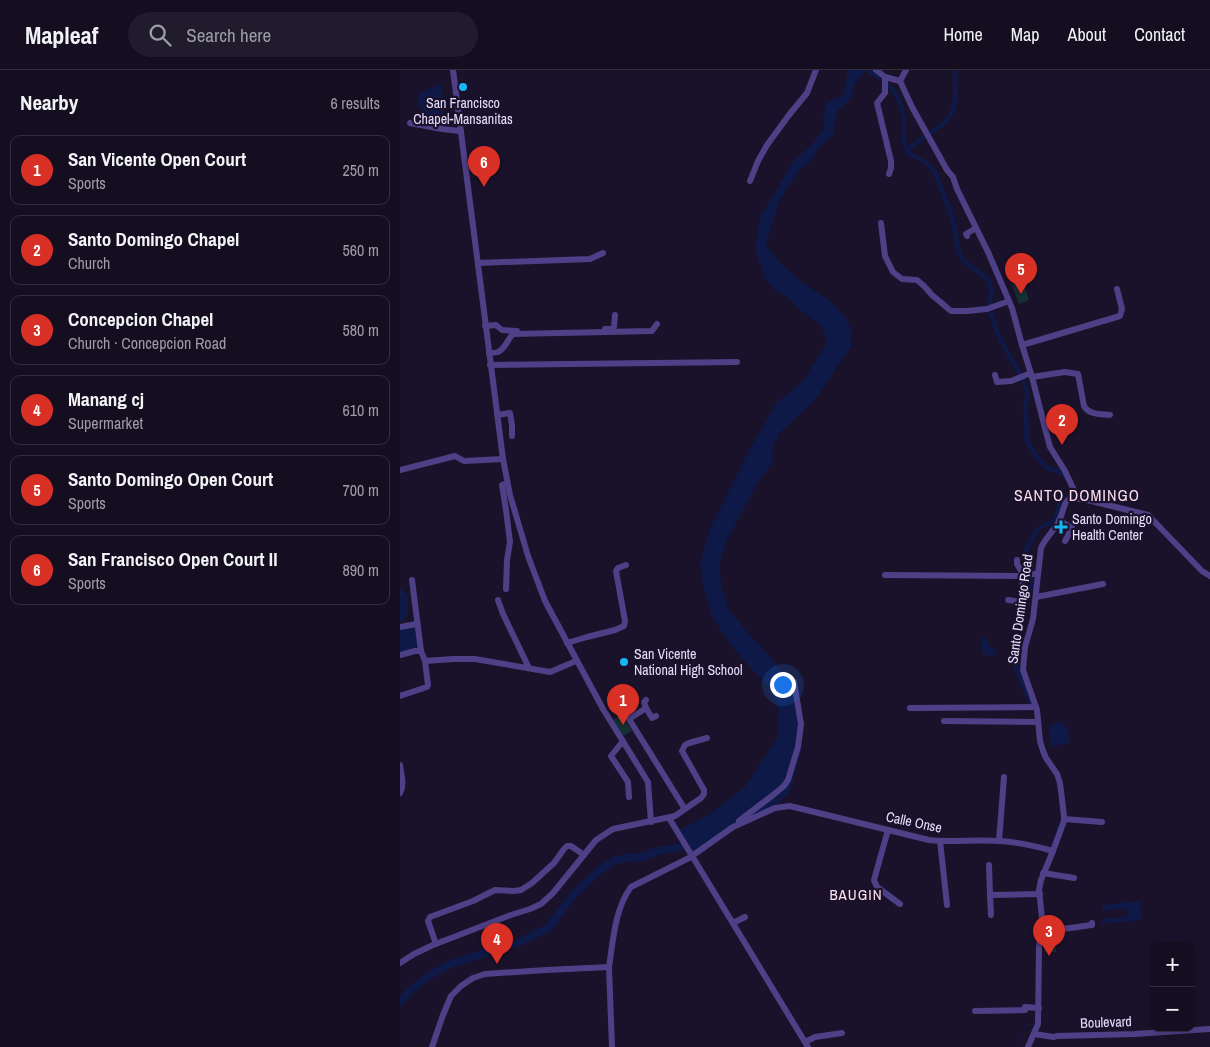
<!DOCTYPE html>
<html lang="en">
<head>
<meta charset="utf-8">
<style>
	:root { --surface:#140e20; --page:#211c2d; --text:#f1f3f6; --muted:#9d9ca5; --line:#332e3e; --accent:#d93025 }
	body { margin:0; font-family:"Archivo Narrow",sans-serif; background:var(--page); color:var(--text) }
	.controls { position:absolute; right:15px; bottom:15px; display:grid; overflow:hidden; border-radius:10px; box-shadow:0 2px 12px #0003 }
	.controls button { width:45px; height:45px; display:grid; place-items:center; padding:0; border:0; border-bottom:1px solid var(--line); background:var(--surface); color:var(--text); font:25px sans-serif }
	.you { position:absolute; left:382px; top:614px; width:18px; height:18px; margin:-12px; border:4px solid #fff; border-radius:50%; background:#1a73e8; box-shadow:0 0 0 8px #1a73e833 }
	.badge { display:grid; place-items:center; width:32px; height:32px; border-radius:50%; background:var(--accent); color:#fff; font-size:16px; font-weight:700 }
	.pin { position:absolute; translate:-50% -41px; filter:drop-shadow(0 1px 2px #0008) }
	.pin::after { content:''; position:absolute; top:26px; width:18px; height:15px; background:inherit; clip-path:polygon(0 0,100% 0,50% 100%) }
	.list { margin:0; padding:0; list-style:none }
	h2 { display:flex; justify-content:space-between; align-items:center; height:65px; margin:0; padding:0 20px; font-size:21px }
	h2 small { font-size:16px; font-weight:400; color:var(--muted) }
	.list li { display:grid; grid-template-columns:32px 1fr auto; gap:15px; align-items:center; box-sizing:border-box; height:70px; margin:0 10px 10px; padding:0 10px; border:1px solid var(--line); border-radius:10px }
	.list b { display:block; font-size:19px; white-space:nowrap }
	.list p { margin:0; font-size:16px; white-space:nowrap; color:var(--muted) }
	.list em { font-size:16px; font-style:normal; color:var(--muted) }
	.icon { flex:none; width:28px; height:28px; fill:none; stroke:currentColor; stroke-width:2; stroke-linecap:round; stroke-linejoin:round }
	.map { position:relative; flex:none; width:810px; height:977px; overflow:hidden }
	header { display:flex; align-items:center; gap:30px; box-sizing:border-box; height:70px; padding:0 25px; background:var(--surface); border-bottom:1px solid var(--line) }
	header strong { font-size:24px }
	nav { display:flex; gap:28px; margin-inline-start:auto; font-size:18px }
	.search { width:350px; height:45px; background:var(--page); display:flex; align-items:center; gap:12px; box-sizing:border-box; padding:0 18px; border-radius:28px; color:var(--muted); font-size:19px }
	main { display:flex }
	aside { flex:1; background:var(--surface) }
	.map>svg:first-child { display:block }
</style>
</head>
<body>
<header>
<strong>Mapleaf</strong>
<div class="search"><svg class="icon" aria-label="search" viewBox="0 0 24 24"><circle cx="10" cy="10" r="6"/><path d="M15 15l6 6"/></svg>Search here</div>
<nav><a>Home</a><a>Map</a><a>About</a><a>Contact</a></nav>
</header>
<main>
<aside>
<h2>Nearby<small>6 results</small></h2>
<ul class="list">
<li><span class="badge">1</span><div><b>San Vicente Open Court</b><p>Sports</p></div><em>250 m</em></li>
<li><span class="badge">2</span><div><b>Santo Domingo Chapel</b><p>Church</p></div><em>560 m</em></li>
<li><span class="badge">3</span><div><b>Concepcion Chapel</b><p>Church · Concepcion Road</p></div><em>580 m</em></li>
<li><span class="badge">4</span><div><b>Manang cj</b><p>Supermarket</p></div><em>610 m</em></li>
<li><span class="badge">5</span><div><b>Santo Domingo Open Court</b><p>Sports</p></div><em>700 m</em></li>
<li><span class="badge">6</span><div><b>San Francisco Open Court II</b><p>Sports</p></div><em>890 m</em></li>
</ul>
</aside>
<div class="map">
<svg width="810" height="977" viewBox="0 0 810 977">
	<rect width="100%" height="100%" fill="#1a122a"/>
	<g fill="#163034">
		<polygon points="623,212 629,230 619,234 612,215"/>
		<polygon points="221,644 232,661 223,666 213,650"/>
		<rect x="645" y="860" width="11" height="22"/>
	</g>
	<g fill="#0e1947">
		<polygon points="448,0 465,0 462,6 455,14 451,27 445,35 437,41 434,55 434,64 418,79 414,88 400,99 383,125 379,132 366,174 380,193 401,211 431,232 443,244 452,260 451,277 438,295 425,316 412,333 394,350 380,362 372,378 373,392 357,414 325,474 320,493 321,518 329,540 350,565 370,586 395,620 399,644 401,682 390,722 375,736 294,783 279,760 310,744 345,717 377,668 379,641 370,618 338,584 313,549 304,520 300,495 309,461 351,377 377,332 404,310 426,274 422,256 398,238 387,227 374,220 365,208 355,180 360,147 393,92 412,74 424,59 423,46 426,33 442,26 445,17"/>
		<path d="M41 14 45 51 42 55 31 54C24 45 14 33 20 22Z"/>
		<polygon points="0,518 8,526 8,542 5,550 0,552"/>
		<polygon points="14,557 15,559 18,577 0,583 0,559"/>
		<polygon points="582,567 586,568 590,577 596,580 596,586 583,585 581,569"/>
		<path d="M658 652H662C668 658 669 663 670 672L652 677 648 657Z"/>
		<polygon points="740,831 742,850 702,854 702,849 728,846 727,838 703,841 702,835"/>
	</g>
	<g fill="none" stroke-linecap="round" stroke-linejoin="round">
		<g stroke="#0e1947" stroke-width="1">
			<polyline points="639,677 644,691 655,706"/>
			<polyline points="650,778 661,749"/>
			<polyline points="617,977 624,958 628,954 634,955 635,952"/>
		</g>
		<g stroke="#0e1947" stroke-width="4.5">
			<polyline points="467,0 481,9"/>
			<path d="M487 13C495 21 502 33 503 44 505 60 501 68 508 83L522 90 531 97 536 105 553 149 558 179 563 190 589 211 591 219 590 236"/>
			<path d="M528 64C534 60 540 57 545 52 559 39 555 18 555 0"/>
			<polyline points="507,80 525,66"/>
			<path d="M590 239C595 263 609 285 621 306"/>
			<polyline points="623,310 628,323 625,338 627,363 626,369 637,388 641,391 645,397 662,403 665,407"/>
			<path d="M632 636C623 613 608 590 615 565 616 559 619 555 620 550 623 541 622 531 629 524 630 519 634 505 633 501 631 493 625 489 627 479 627 476 637 460 639 458 643 455 649 455 653 451 658 446 658 436 661 429L662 427H671"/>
		</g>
		<polyline stroke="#0e1947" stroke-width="8" points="0,932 9,922 23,910 35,902 53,893 122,871 149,857 174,824 200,800 215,790 228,788 243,787 257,781 277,778 290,773"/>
		<g stroke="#4e4086" stroke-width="6">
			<polyline points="53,0 103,389 110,425 128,486 145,531 203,639 248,712 251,752"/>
			<polyline points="476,0 485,7 500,11"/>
			<polyline points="485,7 485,23 477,33 491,91 491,98 489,104"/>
			<polyline points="500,11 512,37 547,100 553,107 557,119 588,182 612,238 622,275 632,307 646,362 650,377 665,401 678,429"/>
			<polyline points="500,11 506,0"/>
			<polyline points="10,53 42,59 60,61"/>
			<polyline points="350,111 358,91 367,75 389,45 407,23 416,0"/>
			<polyline points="481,153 485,186 493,202 502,209 517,210 524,216 532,225 551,241 567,241 587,239 609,231"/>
			<polyline points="567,166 566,164 576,158"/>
			<polyline points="78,193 190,189 203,183"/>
			<polyline points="85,256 96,255 102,260 117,261"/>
			<polyline points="205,259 212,259 214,257 215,245"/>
			<polyline points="622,275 720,246 722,239 717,219"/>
			<path d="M89 283C92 283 95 283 98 282 105 279 108 269 113 264L252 261 257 254"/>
			<polyline points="90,295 337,292"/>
			<polyline points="595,305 597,312 611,311 631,303"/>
			<path d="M632 307 665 302 678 304 684 336C689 345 701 344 710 345"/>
			<polyline points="97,345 110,343 112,355 112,366"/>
			<polyline points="644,354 666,345"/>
			<polyline points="0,400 55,386 64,391 103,389"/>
			<polyline points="659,450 672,458 665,471"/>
			<polyline points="617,490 617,494 623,504"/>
			<polyline points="485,505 623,506"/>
			<polyline points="12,510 21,581 25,591 53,589 75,589 150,602 176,591"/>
			<polyline points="106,519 107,490 110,472 106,440 102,415 107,413"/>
			<polyline points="636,527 703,514"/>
			<polyline points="98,530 103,544 129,598"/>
			<polyline points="608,530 621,532 624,524 622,520 623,504 638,504"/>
			<polyline points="0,557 16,554 18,555"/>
			<polyline points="167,573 187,567 215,560 224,556 225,551 216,501 218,498 226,495"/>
			<polyline points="0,585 15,581 21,581"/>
			<polyline points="0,626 27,617 28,615 25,591"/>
			<polyline points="246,630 244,632 246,638"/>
			<polyline points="510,638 636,637"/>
			<polyline points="256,646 252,648 246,638 229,649 283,736 284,739"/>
			<polyline points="544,651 638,652"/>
			<polyline points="223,671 211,686 228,712 229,727"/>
			<path d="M0 695C1 704 5 714 0 723"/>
			<polyline points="269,748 408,977"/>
			<polyline points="664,749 702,752"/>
			<polyline points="339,751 373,725 384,716 388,710 398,677 401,654 394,612"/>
			<polyline points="488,760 474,810 477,817 500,834"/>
			<polyline points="540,771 547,835"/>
			<polyline points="599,771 604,707"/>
			<polyline points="589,795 590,825 640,824"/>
			<polyline points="643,803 674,808"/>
			<polyline points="590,825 591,845"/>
			<polyline points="333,853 345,847"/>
			<path d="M641 859C658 861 674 857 692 855V853"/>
			<polyline points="36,874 28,851 30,847 73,831 95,820 114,821 121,820 132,813 154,793 164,779 167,776 171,776 184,785"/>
			<polyline points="0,893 14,884 33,875 111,845 130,839 141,834 153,823 196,770 213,759 275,746 301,728 304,724 304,720 282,681 285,675 289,673 307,668"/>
			<polyline points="209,897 212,977"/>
			<polyline points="575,941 625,940 625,937 639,938"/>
			<polyline points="634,964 654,967 657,966 735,964 810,959"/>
			<polyline points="405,972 415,967 442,963"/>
			<path d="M32 977 43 945 51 926 61 916 73 908 85 904 146 900 209 897C213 871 215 838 231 817L289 788 333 757 375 738 390 736 529 770C553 773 576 769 599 771 617 772 636 776 653 781"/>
			<path d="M628 977 638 954 639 878 642 848 639 820 641 810 653 781 664 751V746L660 713 657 704 646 688 643 681 640 671 637 640 623 600 625 577 633 549 641 478C645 468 654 461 659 451 662 445 663 438 666 432 670 427 676 429 683 429L748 445 802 501 810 506"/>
		</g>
	</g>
	<g fill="#14b7f3" stroke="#1a122a" stroke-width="2">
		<circle cx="63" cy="17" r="5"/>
		<path d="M658.5 449.5h5v5h5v5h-5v5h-5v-5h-5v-5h5z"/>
		<circle cx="224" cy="592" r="5"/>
	</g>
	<g text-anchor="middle" stroke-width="4.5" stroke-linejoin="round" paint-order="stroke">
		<g font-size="14" fill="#e6ddfd" stroke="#1a122a" text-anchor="start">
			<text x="63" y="38" text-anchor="middle">San Francisco<tspan x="63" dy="16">Chapel-Mansanitas</tspan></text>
			<text x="672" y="454">Santo Domingo<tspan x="672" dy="16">Health Center</tspan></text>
			<text x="234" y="589">San Vicente<tspan x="234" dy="16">National High School</tspan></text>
		</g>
		<g font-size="14" fill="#e6ddfd" stroke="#1a122a">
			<text transform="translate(620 539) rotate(-82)" y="5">Santo Domingo Road</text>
			<text transform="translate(514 752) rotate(12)" y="5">Calle Onse</text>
			<text transform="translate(706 952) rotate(-2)" y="5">Boulevard</text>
		</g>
		<g font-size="15" letter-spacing="1" fill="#fddfed" stroke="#1a122a">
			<text x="456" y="830">BAUGIN</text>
		</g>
		<g font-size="16" letter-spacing="1" fill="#fddfed" stroke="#1a122a">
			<text x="677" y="431">SANTO DOMINGO</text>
		</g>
	</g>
</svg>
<div class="controls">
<button>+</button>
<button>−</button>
</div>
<div class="you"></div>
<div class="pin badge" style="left:223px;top:655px">1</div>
<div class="pin badge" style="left:662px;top:375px">2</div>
<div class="pin badge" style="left:649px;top:886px">3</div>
<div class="pin badge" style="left:97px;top:894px">4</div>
<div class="pin badge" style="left:621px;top:224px">5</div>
<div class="pin badge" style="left:84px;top:117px">6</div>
</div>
</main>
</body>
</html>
